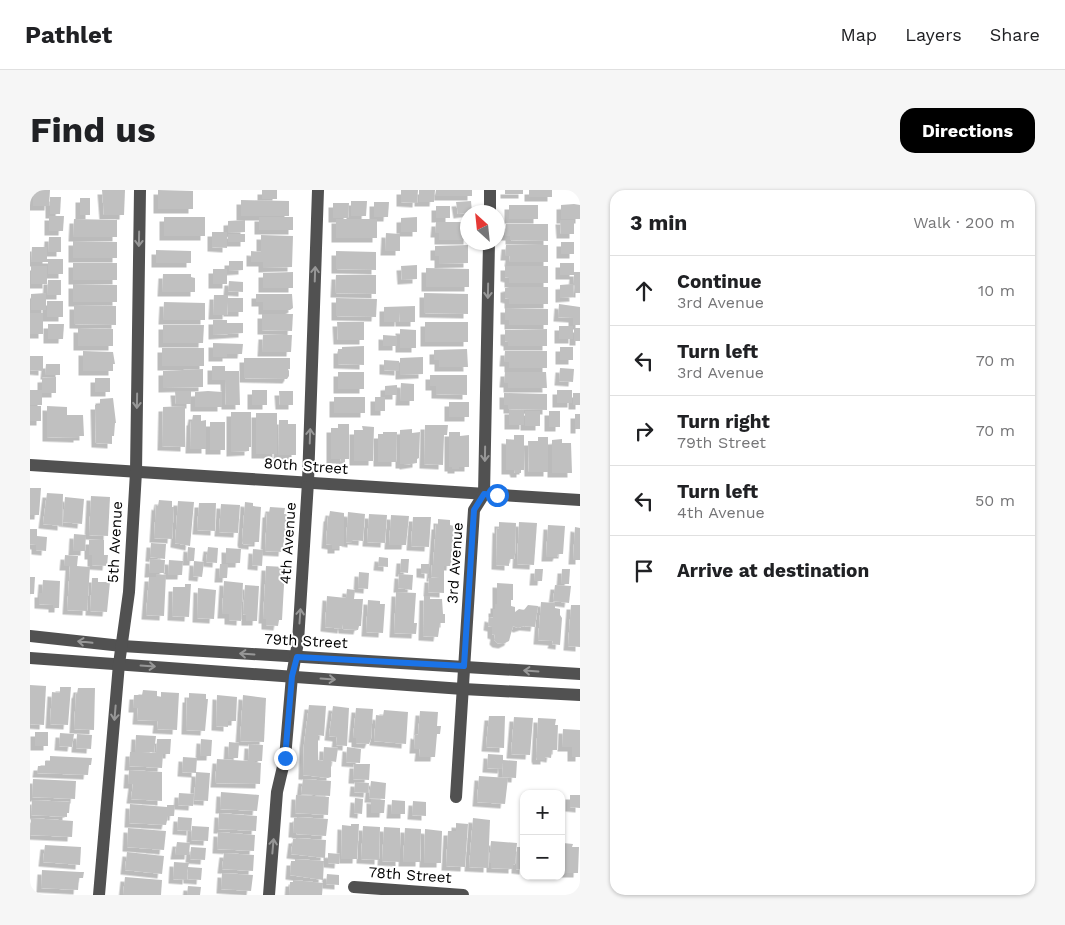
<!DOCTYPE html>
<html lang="en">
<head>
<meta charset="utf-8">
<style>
	:root { --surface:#fff; --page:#f6f6f6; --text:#202124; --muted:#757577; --line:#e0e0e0; --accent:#000 }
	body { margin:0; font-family:"Work Sans",sans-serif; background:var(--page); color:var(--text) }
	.controls { position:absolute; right:15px; bottom:15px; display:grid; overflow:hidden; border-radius:10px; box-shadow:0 1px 4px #0004 }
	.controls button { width:45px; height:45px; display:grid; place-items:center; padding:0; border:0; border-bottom:1px solid var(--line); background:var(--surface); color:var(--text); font:25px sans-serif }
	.compass { position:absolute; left:430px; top:15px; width:45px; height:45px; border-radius:50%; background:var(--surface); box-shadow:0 1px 4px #0004; rotate:333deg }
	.stop { position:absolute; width:15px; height:15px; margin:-11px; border:4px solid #1a73e8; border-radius:50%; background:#fff }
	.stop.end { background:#1a73e8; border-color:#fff; box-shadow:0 1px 5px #0008 }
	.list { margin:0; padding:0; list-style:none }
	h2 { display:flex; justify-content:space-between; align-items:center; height:65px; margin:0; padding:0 20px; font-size:21px }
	h2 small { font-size:16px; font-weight:400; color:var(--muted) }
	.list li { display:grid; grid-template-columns:32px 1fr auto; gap:15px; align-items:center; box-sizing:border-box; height:70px; padding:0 20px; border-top:1px solid var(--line) }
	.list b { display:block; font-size:19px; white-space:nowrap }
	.list p { margin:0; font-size:16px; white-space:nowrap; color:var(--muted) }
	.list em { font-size:16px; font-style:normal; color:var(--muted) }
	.icon { flex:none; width:28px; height:28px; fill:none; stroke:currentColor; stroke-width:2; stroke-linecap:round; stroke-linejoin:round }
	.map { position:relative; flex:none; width:550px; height:705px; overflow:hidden; border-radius:15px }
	header { display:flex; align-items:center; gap:30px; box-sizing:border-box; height:70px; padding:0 25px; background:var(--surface); border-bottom:1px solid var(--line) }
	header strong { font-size:24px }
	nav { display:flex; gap:28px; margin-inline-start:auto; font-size:18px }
	.intro { display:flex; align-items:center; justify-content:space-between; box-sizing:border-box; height:120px; padding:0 30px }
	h1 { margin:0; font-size:35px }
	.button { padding:12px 22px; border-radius:15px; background:var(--accent); color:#fff; font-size:18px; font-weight:700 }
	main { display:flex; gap:30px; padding:0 30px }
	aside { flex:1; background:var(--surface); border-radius:15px; box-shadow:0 1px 4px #0004 }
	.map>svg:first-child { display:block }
</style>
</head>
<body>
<header>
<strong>Pathlet</strong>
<nav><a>Map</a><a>Layers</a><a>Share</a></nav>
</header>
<div class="intro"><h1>Find us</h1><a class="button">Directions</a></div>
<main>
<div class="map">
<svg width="550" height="705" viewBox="0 0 550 705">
	<defs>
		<filter id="shadow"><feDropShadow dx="-4.5" dy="4.5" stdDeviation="0" flood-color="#0004"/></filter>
	</defs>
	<rect width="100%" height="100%" fill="#fff"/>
	<g fill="#c0c0c0" filter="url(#shadow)">
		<polygon points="3,0 20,0 19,16 3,16"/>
		<polygon points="72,0 95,0 94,25 74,25"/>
		<polygon points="128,0 163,1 163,19 128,19"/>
		<rect x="232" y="0" width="15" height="9"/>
		<polygon points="371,0 388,0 387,13 371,12"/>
		<polygon points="389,0 405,0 404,12 389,12"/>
		<polygon points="406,0 442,0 442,6 405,6"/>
		<rect x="475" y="0" width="18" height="4"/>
		<rect x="499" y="0" width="23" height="7"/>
		<polygon points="20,7 31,7 30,24 20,24"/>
		<rect x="50" y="8" width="10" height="17"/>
		<polygon points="211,10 259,11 259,26 211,26"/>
		<polygon points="321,11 337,11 336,26 321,26"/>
		<polygon points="441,11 442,22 428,24 426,12"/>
		<polygon points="344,12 359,12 358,27 344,27"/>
		<polygon points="303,13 319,13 318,28 303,28"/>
		<polygon points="544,14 550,15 550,29 531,29 531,15"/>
		<rect x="479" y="15" width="29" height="14"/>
		<rect x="406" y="16" width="14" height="12"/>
		<polygon points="19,26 34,26 33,41 19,41"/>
		<rect x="134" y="27" width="41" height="19"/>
		<rect x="229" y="27" width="34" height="13"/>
		<polygon points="387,27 387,42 371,42 371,28"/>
		<polygon points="44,29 87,30 87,47 43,47"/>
		<rect x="306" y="29" width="41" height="19"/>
		<polygon points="215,30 215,42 198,43 198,31"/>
		<polygon points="530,30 544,30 544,44 531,44"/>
		<polygon points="406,32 438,32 438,50 409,50 409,43 405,43"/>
		<polygon points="476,34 518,34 518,51 480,50 480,46 475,46"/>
		<polygon points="182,42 197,42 197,58 182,57"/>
		<polygon points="356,43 370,44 370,61 355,61"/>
		<rect x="198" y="44" width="17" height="8"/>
		<polygon points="231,45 263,46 262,77 233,78 233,72 221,72 221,61 231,62"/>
		<polygon points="19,47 31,47 31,62 18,62"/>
		<polygon points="43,51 87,52 87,68 43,68"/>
		<rect x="531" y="52" width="13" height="12"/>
		<polygon points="438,55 438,73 409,74 409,66 405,66 405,56"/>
		<polygon points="476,55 518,55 518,72 479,72 480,66 475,66"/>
		<polygon points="2,57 17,57 17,69 33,69 33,84 18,84 18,72 1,72"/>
		<polygon points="126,60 161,61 161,73 126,73"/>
		<polygon points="306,61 346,62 346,80 306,79"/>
		<polygon points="199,71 213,71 213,80 199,81"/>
		<rect x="43" y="73" width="44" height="17"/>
		<polygon points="530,73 544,73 544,82 550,82 550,103 544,103 545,95 543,95 544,107 530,108 530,95 543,94 544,85 530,85"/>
		<polygon points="387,75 387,89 372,90 371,76"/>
		<rect x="1" y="76" width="16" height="18"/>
		<polygon points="475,76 518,76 518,93 479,93 479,88 475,87"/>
		<polygon points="396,78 439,79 439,97 396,97"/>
		<rect x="183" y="79" width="14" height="15"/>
		<polygon points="263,82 263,98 233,98 233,83"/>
		<polygon points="133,84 161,84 161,87 165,88 165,102 132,102"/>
		<polygon points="306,85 346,85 346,104 305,103"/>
		<polygon points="18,90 31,90 31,105 17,105"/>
		<polygon points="199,91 213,92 213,102 198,101"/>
		<polygon points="43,94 87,95 87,112 43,112"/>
		<polygon points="479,97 518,97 518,114 479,114 479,109 475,108 475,98"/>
		<polygon points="16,103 16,120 1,120 1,104"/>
		<polygon points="394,103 438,104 438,124 394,123"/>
		<polygon points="226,104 262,104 263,118 260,120 233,120 233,112 226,112"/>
		<polygon points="184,105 198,105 198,108 213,108 213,122 198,122 198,112 197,125 183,125"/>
		<polygon points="306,108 347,109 346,127 306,126"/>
		<rect x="17" y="111" width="16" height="16"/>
		<polygon points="134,112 175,113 175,130 133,130"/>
		<polygon points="529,114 550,117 550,135 543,135 543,128 528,127"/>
		<polygon points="44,115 86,116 86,135 44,134"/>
		<polygon points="385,116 385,132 370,132 369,122 369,132 354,132 354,117"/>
		<polygon points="475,118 518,119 518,135 479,135 479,130 475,130"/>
		<rect x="0" y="123" width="13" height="21"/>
		<polygon points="232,124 263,124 262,141 232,140"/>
		<polygon points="183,130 197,130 197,133 213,133 213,143 183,145"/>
		<polygon points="307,132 334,132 334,150 308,150"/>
		<rect x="395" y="132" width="43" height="20"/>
		<polygon points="18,134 34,134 33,149 18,149"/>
		<polygon points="133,135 174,135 173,153 133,153"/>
		<rect x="529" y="136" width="14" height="13"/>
		<polygon points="48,138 83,139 83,156 48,156"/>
		<rect x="544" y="138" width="6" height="13"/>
		<polygon points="370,139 386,140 386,158 370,158"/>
		<polygon points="517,139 517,156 478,156 478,152 475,151 475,140"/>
		<polygon points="233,145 262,145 261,162 232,162"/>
		<polygon points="353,145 367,146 367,156 353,156"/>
		<polygon points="183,153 213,154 212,164 197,164 197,167 183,167"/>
		<polygon points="334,156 334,175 308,174 308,159 312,159 312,157"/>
		<rect x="530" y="157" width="13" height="13"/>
		<rect x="132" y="158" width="42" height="18"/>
		<polygon points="437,159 438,177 409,177 409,170 404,170 404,160"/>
		<polygon points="53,161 83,162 85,174 83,174 83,181 53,181"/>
		<polygon points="475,161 517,161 517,178 479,178 479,172 474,172"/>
		<polygon points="0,166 13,166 13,181 0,180"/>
		<polygon points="393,167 393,184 370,185 370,168"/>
		<polygon points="214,168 260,168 260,179 258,179 259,181 259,186 257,189 214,188"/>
		<polygon points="354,170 369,171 369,181 354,180"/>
		<polygon points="16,174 30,174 30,185 15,185"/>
		<polygon points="182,176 195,176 195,181 209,181 210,215 196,215 195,190 182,190"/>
		<polygon points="530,178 544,179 543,192 529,191"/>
		<polygon points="173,179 173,197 133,198 133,181"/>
		<rect x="308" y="182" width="26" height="17"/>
		<polygon points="475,182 516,182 517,198 478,198 478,193 474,193"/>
		<polygon points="400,185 437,185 437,205 406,204 406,196 400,196"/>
		<polygon points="26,187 26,203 12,203 12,215 0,215 0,200 12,200 12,188"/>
		<rect x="65" y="188" width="15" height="14"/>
		<polygon points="371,193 384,194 384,211 370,211"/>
		<polygon points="367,195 367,205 355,205 355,196"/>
		<rect x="222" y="200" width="15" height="15"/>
		<rect x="527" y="200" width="15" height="13"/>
		<polygon points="145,201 161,201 161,214 146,214"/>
		<polygon points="178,201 192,202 192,217 165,217 165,202"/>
		<polygon points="249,201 263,201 263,215 250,215"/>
		<polygon points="474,203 517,204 517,220 478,219 478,215 474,215"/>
		<rect x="543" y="203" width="7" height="12"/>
		<rect x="304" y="207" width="31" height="16"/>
		<rect x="345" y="207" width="10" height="14"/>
		<polygon points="83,208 86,233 85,233 84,246 82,246 82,254 66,253 65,215 70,215 70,209"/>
		<rect x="419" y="212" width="20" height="15"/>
		<rect x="0" y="216" width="11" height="15"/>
		<polygon points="17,216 37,217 37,225 53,225 54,246 48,246 48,248 17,247"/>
		<polygon points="155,216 155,257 132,256 133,217"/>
		<rect x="479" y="220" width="15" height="15"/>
		<rect x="495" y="221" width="15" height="15"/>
		<rect x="519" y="221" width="11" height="16"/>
		<polygon points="201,222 221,222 221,257 219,257 219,261 201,262"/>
		<rect x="226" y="223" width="21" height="41"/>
		<rect x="545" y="224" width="5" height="15"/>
		<polygon points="163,225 171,225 171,231 176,230 176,259 160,259 161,231 162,231"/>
		<polygon points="249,230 258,230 258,234 266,234 266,265 248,265"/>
		<rect x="180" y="232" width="15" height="28"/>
		<polygon points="308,234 319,234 319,269 315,269 315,272 310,272 311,269 301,269 301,238 308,238"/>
		<polygon points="395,235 418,235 417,245 414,245 413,275 394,274"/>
		<polygon points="332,236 344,237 343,271 324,271 324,240 333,240"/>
		<polygon points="382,239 382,243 390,242 389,268 387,269 387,273 374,275 374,274 370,274 370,240"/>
		<polygon points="353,242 367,242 366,272 348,272 348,244 353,244"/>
		<polygon points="419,242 430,242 430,246 439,245 439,277 429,277 429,279 422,279 422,277 419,277"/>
		<polygon points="484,245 494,245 494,280 491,280 491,283 485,283 484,280 476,280 476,249 484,250"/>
		<polygon points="508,247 518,247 518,282 499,282 498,251 508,251"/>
		<polygon points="532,249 532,253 541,253 542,283 522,283 522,250"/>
		<polygon points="0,298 11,298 9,325 0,325"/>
		<polygon points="17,303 33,304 32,336 13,334"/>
		<polygon points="61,306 80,307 78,346 59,345"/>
		<polygon points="35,307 54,309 52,334 33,332"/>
		<polygon points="129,310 142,311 142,317 144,317 142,349 124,348 126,315 128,316"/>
		<polygon points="148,311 164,312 160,356 145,353"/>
		<polygon points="215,312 223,313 223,316 231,317 229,352 223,352 223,355 213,354 212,351"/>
		<polygon points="169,313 186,313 185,341 167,340"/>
		<polygon points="191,314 210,315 208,343 189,342"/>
		<polygon points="240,317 255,318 254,324 257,324 258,341 256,341 256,349 254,349 253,362 235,361 237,323 239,323"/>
		<polygon points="300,321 314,323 314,356 309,356 309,359 302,359 302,355 296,354 298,327 299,327"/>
		<polygon points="318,322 335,324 333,351 322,350 322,353 316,352"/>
		<polygon points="339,324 357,325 355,353 337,352"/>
		<polygon points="361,325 379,326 376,355 359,355"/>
		<polygon points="383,327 401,327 399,357 381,356"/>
		<polygon points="408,329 420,330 420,335 424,336 421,376 414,376 414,403 398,402 399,388 409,388 401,387 402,375 403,375 406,335 408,335"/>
		<polygon points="469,332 486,333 485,364 484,369 479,369 479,376 466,375 467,338 469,339"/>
		<polygon points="489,332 507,333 504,375 487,374"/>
		<polygon points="518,335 535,336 533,364 528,364 527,367 516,367"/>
		<polygon points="545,337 550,338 550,370 543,370"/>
		<polygon points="0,339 7,339 7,346 17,347 16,361 6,360 6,355 0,354"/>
		<polygon points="44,344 56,345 55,361 43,361"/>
		<polygon points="59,350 74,350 74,365 78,365 77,376 62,375 62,365 59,365"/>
		<polygon points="121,353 136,354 135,369 120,367"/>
		<polygon points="158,357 165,358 164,371 157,371"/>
		<polygon points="178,357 188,358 187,373 176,372"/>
		<polygon points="196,358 211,359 210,373 196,373"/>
		<polygon points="223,359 233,360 232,376 222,375"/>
		<polygon points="35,365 48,366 47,376 60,377 57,421 37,420 40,376 34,376"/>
		<polygon points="349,367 358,368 358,377 348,376"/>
		<polygon points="120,369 135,370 134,383 119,383"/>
		<polygon points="371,369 379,369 378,383 370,382"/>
		<polygon points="139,370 153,371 152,385 138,385"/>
		<polygon points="164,371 174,372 172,387 163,386"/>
		<polygon points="190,374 198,374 197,388 189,388"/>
		<polygon points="391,374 399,374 399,384 391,383"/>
		<polygon points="236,376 255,377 252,430 249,430 248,436 236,435 236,429 233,429"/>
		<polygon points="505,379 513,379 512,391 504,391"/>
		<polygon points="532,379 540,379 539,394 531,394"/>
		<polygon points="329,382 339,383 338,399 328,398"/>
		<polygon points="126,384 136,385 134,426 116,425 119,387 126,387"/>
		<polygon points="369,384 383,385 382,400 368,398"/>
		<polygon points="0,387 5,387 4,404 0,404"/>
		<polygon points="62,388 68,388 68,392 80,392 77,422 60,421"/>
		<polygon points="13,390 30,391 29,418 23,418 23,415 9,414 9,403 12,403"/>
		<polygon points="194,391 213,393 211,431 199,430 199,424 192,424"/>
		<polygon points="467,393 483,394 483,410 481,410 481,416 485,417 485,422 489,419 494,420 498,415 508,416 505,437 494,436 488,438 483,436 479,451 473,454 467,453 464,450 465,445 462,444 462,437 458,436 459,427 463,428 463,419 465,419 465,414 467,414"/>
		<polygon points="155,394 161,394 159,427 142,426 143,397 155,397"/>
		<polygon points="215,395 229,396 227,431 216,431 216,425 213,424"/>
		<polygon points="525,395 541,396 539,413 523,411"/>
		<polygon points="168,398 186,400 184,429 167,428"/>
		<polygon points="317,399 325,400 324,409 333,409 331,436 329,436 328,440 313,439 313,434 312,439 295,437 297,406 316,408"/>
		<polygon points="366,402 386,403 384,433 387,433 386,444 364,443"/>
		<polygon points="394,406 400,406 400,409 412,409 413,424 415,424 415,433 410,433 408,447 393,446"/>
		<polygon points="338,410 350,411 350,414 355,414 353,443 336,442"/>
		<polygon points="511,412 525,413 525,418 530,419 530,425 532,428 530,455 522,454 523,451 508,450"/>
		<polygon points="541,415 550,415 550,457 538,456"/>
		<polygon points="0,495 16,496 14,535 0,534"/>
		<polygon points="30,497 41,497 38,535 20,534 22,502 30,503"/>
		<polygon points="48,498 65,498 64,540 44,539 46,503 47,504"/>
		<polygon points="113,500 127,501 127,506 131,507 131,502 149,503 147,540 127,539 128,531 107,530 108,518 103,518 104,505 112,505"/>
		<polygon points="159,503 176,504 176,509 178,509 175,541 156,540 157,508 159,508"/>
		<polygon points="187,505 207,507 206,531 198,531 198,537 186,536"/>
		<polygon points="213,505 236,508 234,552 210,551"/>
		<polygon points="279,515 296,516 294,546 288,545 288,570 293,571 294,557 308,558 306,572 301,571 301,587 298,588 273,585 274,554"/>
		<polygon points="303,516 319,518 317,556 306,555 307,547 299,546"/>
		<polygon points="326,518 343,519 341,549 339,554 326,553 326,548 323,548"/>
		<polygon points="354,520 378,522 376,554 344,551 346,525 353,526"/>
		<polygon points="390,521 408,522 407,536 411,536 410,544 407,544 405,567 389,567 390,559 384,559 385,544 388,545"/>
		<polygon points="459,526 475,526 474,558 456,557"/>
		<polygon points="484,527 503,528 500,565 481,564"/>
		<polygon points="508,528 526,529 525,535 528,535 527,560 522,560 521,568 515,567 515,570 507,570 506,567"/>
		<polygon points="533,539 550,540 550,567 542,567 542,557 532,557"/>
		<rect x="5" y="542" width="13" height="14"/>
		<polygon points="30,543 44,544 42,557 29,556"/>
		<polygon points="47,544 62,545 61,559 46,558"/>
		<polygon points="106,545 126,546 124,562 112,562 126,563 127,549 141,549 140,564 133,564 132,578 99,576 100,562 105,562"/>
		<polygon points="171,549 182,550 181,566 170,566"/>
		<polygon points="199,552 209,553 208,568 198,568"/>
		<polygon points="219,554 233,555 232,571 225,571 225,572 231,573 230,594 185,593 187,569 218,571"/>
		<polygon points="317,557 331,559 330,573 316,572"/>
		<polygon points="458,564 473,565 473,570 487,571 486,588 472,587 473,573 472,579 457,578"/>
		<polygon points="20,566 62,568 61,575 59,575 58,585 7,583 8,576 15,576 15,571 20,571"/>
		<polygon points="153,567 167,568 166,582 180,583 178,611 164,610 166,583 152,582"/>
		<polygon points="324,574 340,574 339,590 323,589"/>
		<polygon points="99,580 132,582 132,611 101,609 103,594 98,594"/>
		<polygon points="449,586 478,588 475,614 447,612"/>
		<polygon points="3,589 46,591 45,609 2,607"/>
		<polygon points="273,589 301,591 300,606 271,604"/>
		<polygon points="341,591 356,593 355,609 339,608"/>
		<polygon points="325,592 339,593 338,603 324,602"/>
		<polygon points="191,602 229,605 227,621 190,619"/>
		<polygon points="149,603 164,604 163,616 148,615"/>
		<polygon points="266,605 299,607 298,625 265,623"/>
		<polygon points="540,605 550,605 550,618 540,617"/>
		<polygon points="325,608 333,609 332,624 324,623"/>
		<polygon points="341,609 355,610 354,623 341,623"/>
		<polygon points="2,610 40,612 39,623 37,623 37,627 1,625"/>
		<polygon points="362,610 375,611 375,624 361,624"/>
		<polygon points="383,611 396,612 396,626 382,625"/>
		<polygon points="100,614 137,617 137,615 145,615 144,626 138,626 136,635 99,633"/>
		<polygon points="189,623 227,626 226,641 188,639"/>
		<polygon points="148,627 162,628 161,641 147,640"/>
		<polygon points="267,627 298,629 296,646 266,644 267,643 263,643 264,628 267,628"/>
		<polygon points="1,628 43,631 42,647 0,645"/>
		<polygon points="443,628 460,630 458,678 439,677"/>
		<polygon points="426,633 438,634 435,677 416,676 418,641 426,641"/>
		<polygon points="321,634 329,634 327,669 311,669 312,635 321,636"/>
		<polygon points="162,636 179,637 178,651 161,650"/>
		<polygon points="333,636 350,637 349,670 331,669"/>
		<polygon points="354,637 370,638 370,672 352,671"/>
		<polygon points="98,638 136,641 134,660 97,657"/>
		<polygon points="375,638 391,639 390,672 373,672"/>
		<polygon points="395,639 412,641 411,673 394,673"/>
		<polygon points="188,642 225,645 224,661 187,659"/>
		<polygon points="266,648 296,650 295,668 261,664 263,649 266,649"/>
		<polygon points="461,651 487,653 485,674 483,675 483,679 461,678 461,673 459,673"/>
		<polygon points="147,652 160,653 159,665 145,665"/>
		<polygon points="533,653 543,654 542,657 549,657 548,683 532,683"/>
		<polygon points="15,655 51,657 50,675 13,672"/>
		<polygon points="161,657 176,658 175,670 160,669"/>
		<polygon points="487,657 494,657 494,680 486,679"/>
		<polygon points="97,662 134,666 132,684 95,680"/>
		<polygon points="194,663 224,665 223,681 192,679"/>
		<polygon points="298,663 310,664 309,674 298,673"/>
		<polygon points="265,669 294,671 293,690 260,685 261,671 265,671"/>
		<polygon points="144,672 159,673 158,677 172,678 171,690 158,689 158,678 157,690 143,689"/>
		<polygon points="12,680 50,682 54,682 53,688 49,688 48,700 11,698"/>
		<polygon points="192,683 223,685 221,701 191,699"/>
		<polygon points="297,684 309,685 309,695 296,694"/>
		<polygon points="95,687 132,690 131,705 93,705"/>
		<polygon points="263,690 293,693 292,705 259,705 260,692 263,692"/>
		<polygon points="158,696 171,697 170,705 157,705"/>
	</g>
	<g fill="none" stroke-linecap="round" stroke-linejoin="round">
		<g stroke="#515151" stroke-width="12">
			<polyline points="460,22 460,0"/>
			<polyline points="0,275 550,310"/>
			<polyline points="0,446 92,456 550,484"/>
			<polyline points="0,468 433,499 550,505"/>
			<polyline points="426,607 444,320 454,304 459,52"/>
			<polyline points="324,697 433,705"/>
			<polyline points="69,705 89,474 99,402 106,282 110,0"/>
			<polyline points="239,705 247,602 255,568 262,486 268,452 278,292 288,0"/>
		</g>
	</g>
	<defs><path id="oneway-shaft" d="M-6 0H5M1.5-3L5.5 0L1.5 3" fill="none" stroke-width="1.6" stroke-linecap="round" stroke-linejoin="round" transform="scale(1.25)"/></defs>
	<g stroke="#979797">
		<use href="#oneway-shaft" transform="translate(109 49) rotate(91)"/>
		<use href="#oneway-shaft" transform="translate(285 84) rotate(-88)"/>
		<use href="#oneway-shaft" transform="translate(458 101) rotate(91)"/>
		<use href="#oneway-shaft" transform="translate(107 211) rotate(91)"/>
		<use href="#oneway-shaft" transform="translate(280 246) rotate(-88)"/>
		<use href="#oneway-shaft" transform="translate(455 264) rotate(91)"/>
		<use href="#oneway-shaft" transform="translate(270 426) rotate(-86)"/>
		<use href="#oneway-shaft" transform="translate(55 452) rotate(-174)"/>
		<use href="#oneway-shaft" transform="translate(217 464) rotate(-176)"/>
		<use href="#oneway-shaft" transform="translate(118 476) rotate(4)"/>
		<use href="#oneway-shaft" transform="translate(501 481) rotate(-176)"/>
		<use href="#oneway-shaft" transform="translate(298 489) rotate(4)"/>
		<use href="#oneway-shaft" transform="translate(85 523) rotate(95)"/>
		<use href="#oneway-shaft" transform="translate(243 656) rotate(-85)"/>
	</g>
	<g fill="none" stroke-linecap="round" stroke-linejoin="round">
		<polyline stroke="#1a73e8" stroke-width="6" points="255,568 262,486 267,467 434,476 444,320 454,304 467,305"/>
	</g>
	<g text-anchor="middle" stroke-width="4" stroke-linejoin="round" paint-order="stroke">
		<g font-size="15" fill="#000" stroke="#fff">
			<text transform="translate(276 276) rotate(4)" y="5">80th Street</text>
			<text transform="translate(85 352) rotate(-87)" y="5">5th Avenue</text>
			<text transform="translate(258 353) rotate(-86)" y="5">4th Avenue</text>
			<text transform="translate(425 373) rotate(-86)" y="5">3rd Avenue</text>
			<text transform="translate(276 451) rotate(3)" y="5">79th Street</text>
			<text transform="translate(380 685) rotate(4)" y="5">78th Street</text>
		</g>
	</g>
</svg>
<div class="controls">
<button>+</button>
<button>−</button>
</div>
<svg class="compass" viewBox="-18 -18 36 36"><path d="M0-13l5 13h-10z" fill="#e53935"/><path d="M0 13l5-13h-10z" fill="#757577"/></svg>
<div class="stop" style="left:467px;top:305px"></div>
<div class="stop end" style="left:255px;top:568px"></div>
</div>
<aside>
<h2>3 min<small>Walk · 200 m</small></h2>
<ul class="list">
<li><svg class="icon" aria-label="ahead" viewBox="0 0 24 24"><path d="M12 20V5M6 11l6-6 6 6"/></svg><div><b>Continue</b><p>3rd Avenue</p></div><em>10 m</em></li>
<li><svg class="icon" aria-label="left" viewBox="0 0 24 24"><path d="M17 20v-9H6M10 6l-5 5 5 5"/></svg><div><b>Turn left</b><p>3rd Avenue</p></div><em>70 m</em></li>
<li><svg class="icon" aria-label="right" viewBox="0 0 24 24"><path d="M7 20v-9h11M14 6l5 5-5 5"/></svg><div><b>Turn right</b><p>79th Street</p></div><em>70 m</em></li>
<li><svg class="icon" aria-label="left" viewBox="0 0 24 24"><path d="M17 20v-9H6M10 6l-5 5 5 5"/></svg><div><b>Turn left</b><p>4th Avenue</p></div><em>50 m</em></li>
<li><svg class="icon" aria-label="arrive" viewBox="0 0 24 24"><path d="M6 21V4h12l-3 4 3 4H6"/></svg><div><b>Arrive at destination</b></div></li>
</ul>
</aside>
</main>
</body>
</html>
